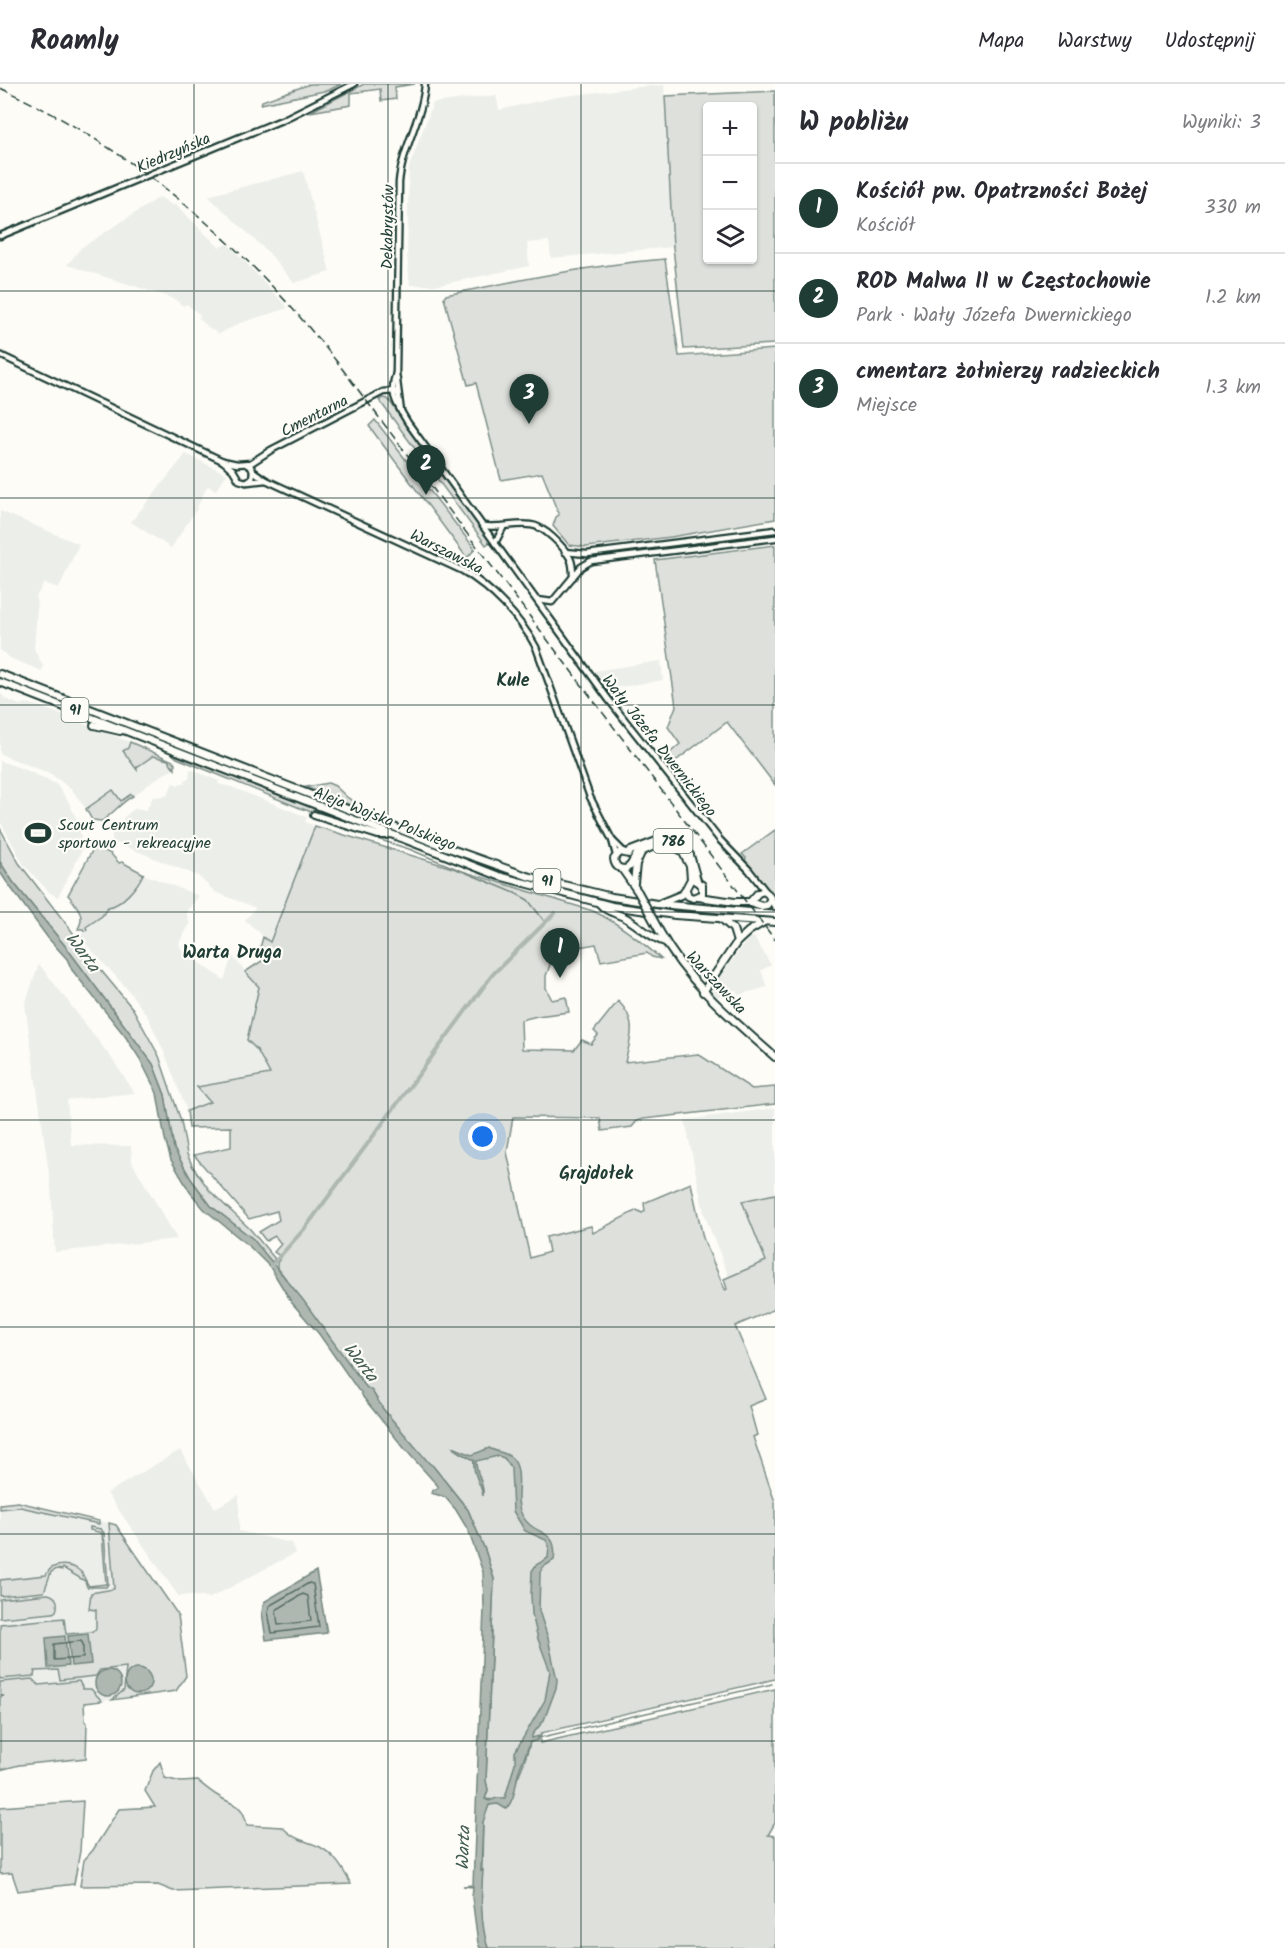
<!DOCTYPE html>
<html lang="pl">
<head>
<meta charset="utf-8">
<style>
	:root { --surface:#fff; --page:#f2f2f3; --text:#2b2b33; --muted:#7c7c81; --line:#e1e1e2; --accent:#1f3d34 }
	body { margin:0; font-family:Kalam,sans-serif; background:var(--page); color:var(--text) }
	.controls { position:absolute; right:18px; top:18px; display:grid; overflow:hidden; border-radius:6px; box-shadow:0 2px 4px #0004 }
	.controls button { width:54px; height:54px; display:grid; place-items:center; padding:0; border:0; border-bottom:2px solid var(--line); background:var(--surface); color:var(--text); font:30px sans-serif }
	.you { position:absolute; left:483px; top:1053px; width:21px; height:21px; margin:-15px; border:4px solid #fff; border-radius:50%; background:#1a73e8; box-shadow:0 0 0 9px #1a73e833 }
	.badge { display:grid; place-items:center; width:39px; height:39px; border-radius:50%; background:var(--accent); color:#fff; font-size:20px; font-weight:700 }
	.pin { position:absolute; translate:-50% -50px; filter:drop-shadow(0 2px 3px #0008) }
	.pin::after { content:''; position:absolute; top:32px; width:21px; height:18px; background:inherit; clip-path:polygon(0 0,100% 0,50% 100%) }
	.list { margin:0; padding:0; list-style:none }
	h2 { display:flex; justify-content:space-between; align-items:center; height:78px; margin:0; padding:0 24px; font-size:26px }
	h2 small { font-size:20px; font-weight:400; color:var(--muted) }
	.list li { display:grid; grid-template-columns:39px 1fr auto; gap:18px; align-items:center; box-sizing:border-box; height:90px; padding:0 24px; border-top:2px solid var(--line) }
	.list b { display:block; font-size:22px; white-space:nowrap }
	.list p { margin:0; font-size:20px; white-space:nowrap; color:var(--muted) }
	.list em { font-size:20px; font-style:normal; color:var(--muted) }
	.icon { flex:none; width:33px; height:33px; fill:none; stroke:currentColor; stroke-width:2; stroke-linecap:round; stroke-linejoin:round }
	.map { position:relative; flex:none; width:775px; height:1864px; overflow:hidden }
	header { display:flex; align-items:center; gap:36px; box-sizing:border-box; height:84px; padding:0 30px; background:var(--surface); border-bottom:2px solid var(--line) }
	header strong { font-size:28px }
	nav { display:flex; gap:33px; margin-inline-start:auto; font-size:21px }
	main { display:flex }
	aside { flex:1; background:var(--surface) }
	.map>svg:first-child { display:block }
</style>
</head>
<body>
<header>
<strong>Roamly</strong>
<nav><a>Mapa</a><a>Warstwy</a><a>Udostępnij</a></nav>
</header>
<main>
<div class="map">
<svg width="775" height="1864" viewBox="0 0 775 1864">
	<rect width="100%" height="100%" fill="#fdfcf7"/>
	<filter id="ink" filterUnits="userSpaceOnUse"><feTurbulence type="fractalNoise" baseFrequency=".0167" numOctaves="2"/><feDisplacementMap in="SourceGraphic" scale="12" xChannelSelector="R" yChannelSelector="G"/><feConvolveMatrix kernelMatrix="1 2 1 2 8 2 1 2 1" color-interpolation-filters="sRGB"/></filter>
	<g filter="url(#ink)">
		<g fill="#eceee9">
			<polygon points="664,1 673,163 551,174 549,157 527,159 529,182 439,201 410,201 407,171 409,83 433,19 496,11 499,26 557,13 638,3"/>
			<polygon points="303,87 330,188 294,199 269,169 208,112"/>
			<polygon points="160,113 173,122 175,120 219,163 228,160 288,224 240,239 219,250 208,243 199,234 200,231 187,220 183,222 176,216 163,211 67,181 81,164"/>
			<polygon points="186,370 227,390 216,406 208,402 206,404 196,426 171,464 131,438"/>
			<polygon points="0,427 79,460 59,504 44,499 36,513 37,525 34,565 43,582 42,587 10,574 0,566"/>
			<polygon points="661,577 663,596 608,605 594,587"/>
			<polygon points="0,608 4,614 20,621 27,619 44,624 130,658 128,664 137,683 149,675 156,672 168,676 175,685 160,692 133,712 131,710 121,717 113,706 86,725 72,706 51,690 0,670"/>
			<polygon points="0,677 26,686 56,700 68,717 78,738 83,764 58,813 50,809 24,781 0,737"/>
			<polygon points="190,685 219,697 218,700 231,703 307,733 305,738 315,742 270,858 245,836 256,824 215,808 198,792 112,757 112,742 121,736 124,737 123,734 134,725 146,726 153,713 167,712 173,699 179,701 180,699 184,700 186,695 189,695"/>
			<polygon points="143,790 199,812 186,828 190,840 179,859 181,865 224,896 232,872 259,903 247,956 257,966 271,990 197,1002 210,1018 187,1027 165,970 148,933 129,907 79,852 86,846 85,843 102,832 108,823 125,813 138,799"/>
			<polygon points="754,853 771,881 761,886 767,903 738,911 736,906 717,913 711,904 749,854"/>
			<polygon points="39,880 110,972 135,1009 67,1016 71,1061 131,1062 132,1078 177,1155 55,1168 51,1103 25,920"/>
			<polygon points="775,1024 775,1110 742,1117 766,1178 729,1193 704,1129 685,1036"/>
			<polygon points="180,1366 215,1424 239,1411 239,1447 291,1459 295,1469 210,1514 186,1511 179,1513 107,1409"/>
			<polygon points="18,1418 116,1441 178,1531 186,1592 176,1607 84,1619 42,1606 0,1611 0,1420"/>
		</g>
		<g fill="#dde0db" stroke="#7e8e88" stroke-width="1.5" fill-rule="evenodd">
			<polygon points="310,0 341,0 329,6 261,20 262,17"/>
			<polygon points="364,0 415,0 395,3 396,15 381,17 380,5 351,9 351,21 310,28"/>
			<path d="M775 7V260L684 265 673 163 665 12ZM708 22H752V176H708Z"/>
			<path d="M665 175 679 272 775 265V435L671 453 586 463 569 461 553 442 556 433 559 431 542 389 501 396 476 299 468 301 444 214 446 211C519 196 591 181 665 175Z"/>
			<polygon points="383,314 388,315 491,457 486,461 379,316"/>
			<polygon points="375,336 475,465 467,474 369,342"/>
			<polygon points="775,449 775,452 625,471 625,467"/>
			<polygon points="775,461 775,701 727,638 669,682 663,675 680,660 668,643 676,622 655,476"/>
			<polygon points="130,658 173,677 175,680 175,685 168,676 153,672 137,683 137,686 123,667 128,664"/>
			<polygon points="172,670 380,750 300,724 177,674"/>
			<polygon points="328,699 335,702 348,714 374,731 306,703"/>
			<path d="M113 706 121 717 131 710 133 712C121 718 114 729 102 737L92 736 86 725Z"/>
			<path d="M315 742 593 827C619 839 640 856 661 875L652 873 647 869 601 877 596 860 555 867 546 892V904L552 916 566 913 569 928 537 932 521 936 522 965 574 966 582 956 591 960 598 951 594 947 618 917C638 936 631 955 625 978L698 970 752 1005 775 1003V1020L644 1035 637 1037 632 1043 602 1047 600 1034 513 1033 507 1068 530 1174 549 1168 546 1153 591 1142 593 1149 637 1126 642 1129 645 1127 644 1119 691 1099 703 1154 725 1206 727 1205 724 1195 766 1177 742 1117 775 1110V1225L735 1242 766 1315 749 1322 757 1351 753 1353 775 1418V1595L541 1649 540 1659 775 1605V1739L768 1751 775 1752V1864H488L484 1852 481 1825 483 1735 489 1721 498 1719 503 1721C515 1701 525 1681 530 1658L537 1656 531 1654 519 1667 505 1717 485 1715 488 1706 486 1697 494 1495 485 1466 468 1426 433 1382 429 1380 383 1325 372 1307 366 1303 277 1183V1179L281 1173 274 1168 281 1160 275 1152 266 1157 259 1148 279 1136 277 1127 249 1135 194 1071 231 1063V1043L189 1044 187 1027 210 1018 197 1003 270 990 257 966 247 956 259 903 245 888 268 873 260 864 263 853 270 858Z"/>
			<polygon points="0,744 19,779 74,850 75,855 133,925 159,972 181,1037 187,1070 193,1083 210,1107 250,1145 275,1175 272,1178 262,1169 253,1155 211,1122 191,1095 174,1065 165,1011 153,980 66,863 13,798 0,778"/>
			<polygon points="775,746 775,820 745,777 746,774 742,770"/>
			<path d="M97 763 111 770 119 779 122 778 144 790H143C138 802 121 822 108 823L102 832 86 843 87 846 84 847 83 845H78C86 831 77 822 68 811L92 767Z"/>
			<polygon points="18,1418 99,1437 99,1440 20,1423 0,1425 0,1420"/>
			<polygon points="109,1439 116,1441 178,1531 186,1592 176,1607 112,1616 124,1606 126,1583 100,1586 96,1592 60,1596 58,1586 35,1587 34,1592 0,1595 0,1540 64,1534 66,1550 91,1548 96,1545 96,1526 89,1525 91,1509 114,1505"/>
			<path d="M90 1443 101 1445 104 1449 108 1500 106 1503H87L85 1497 63 1484 62 1486 57 1485 51 1488 44 1508 0 1512V1496L46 1491C51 1478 72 1479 81 1488 84 1492 86 1498 89 1502L106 1500 102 1449 90 1446Z"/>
			<path d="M48 1510C57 1512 59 1519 56 1527L53 1529 0 1534V1515Z"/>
			<polygon points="32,1595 39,1601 79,1597 83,1605 91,1605 102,1617 84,1619 85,1637 87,1639 86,1674 19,1681 0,1686 0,1613 4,1612 0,1611 0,1598"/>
			<path d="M160 1678 165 1694 181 1698 198 1697C204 1702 211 1708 218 1712 235 1723 242 1718 247 1741L282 1743C299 1759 301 1754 320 1763 335 1771 343 1785 351 1800L173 1807 158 1801 80 1802 84 1776 93 1766 119 1725 155 1723 145 1707 153 1687Z"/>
			<polygon points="83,1717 80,1767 74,1800 18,1807 12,1789 0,1790 0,1723"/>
		</g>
		<g fill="#aeb8b1" stroke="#75877f" stroke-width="1.5">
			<path d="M0 778 13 798 66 863 153 980 165 1011 174 1065 191 1095 211 1122 253 1155 303 1216 366 1303 372 1307 383 1325 429 1379 433 1382 468 1426 485 1466 494 1495 486 1697 488 1706 485 1715 489 1717 497 1714H505L515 1679V1668L545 1616 550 1587 538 1555 532 1530 531 1511 532 1487 536 1481 548 1474 549 1462 546 1456 525 1447 513 1427 511 1384 504 1374 498 1372 476 1377C475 1389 485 1399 483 1412 481 1399 472 1390 474 1376L454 1365 453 1363 472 1371 489 1364C499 1370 510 1367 516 1380 523 1396 513 1415 522 1431 533 1453 559 1443 554 1476L543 1483 540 1489 539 1527 548 1554 557 1596 556 1604 544 1636 532 1651V1654L539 1652 538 1656 530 1658C527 1669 521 1679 518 1690 515 1703 515 1715 506 1725L498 1720 489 1721 483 1738 481 1787 483 1786C481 1812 480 1838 488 1864H480L478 1859 472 1813 473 1803 463 1802 473 1801 484 1524 483 1488 468 1446 456 1426 445 1413 431 1409 432 1407 438 1404V1402L404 1364 363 1313 361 1308 358 1306 319 1250 292 1219 270 1183 249 1162 204 1125 190 1108 171 1076 165 1055 157 1009 140 975 125 952 72 886 67 875 48 854 6 797 0 788Z"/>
			<polygon points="316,1487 327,1549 266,1556 262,1528 264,1518"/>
			<polygon points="88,1550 91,1580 71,1582 68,1552"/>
			<polygon points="65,1552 68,1582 48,1584 46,1554"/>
			<circle cx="138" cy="1597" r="13"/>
			<circle cx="108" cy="1599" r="13"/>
		</g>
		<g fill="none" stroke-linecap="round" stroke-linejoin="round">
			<g stroke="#586e66" stroke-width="1.5">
				<polygon points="309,1499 313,1500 319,1543 272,1549 268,1528 269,1522"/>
				<polygon points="303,1510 308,1512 311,1537 278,1541 276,1526"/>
				<polygon points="81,1557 83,1560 83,1574 54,1576 54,1560"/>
			</g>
			<g stroke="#75877f" stroke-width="1.5">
				<polyline points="374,754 409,765 515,809 528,816 545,838"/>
				<polyline points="538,1654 772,1600"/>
			</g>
			<polyline stroke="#aeb8b1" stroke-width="4" points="271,1182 306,1143 493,890 555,829"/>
			<g stroke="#1f3d34" stroke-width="9">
				<g id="minor">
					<polyline points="0,152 284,35 354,0"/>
					<polyline points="0,271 223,377 237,380 251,379 271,366 383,308 394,307 398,310"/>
					<path d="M396 289C388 310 398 322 408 339L609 616 719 755 749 786 766 808"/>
					<path d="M401 328 396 289 399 98C402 64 423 33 425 0"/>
					<polyline points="223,377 233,386 239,396 246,398"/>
					<polyline points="246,380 251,383 253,387 252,394 246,398"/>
					<path d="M253 387 266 396 463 487C491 503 521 535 536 563L590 713 612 756 616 771"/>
					<polyline points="248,398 266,396"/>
					<path d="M483 442C501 444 515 439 531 441 544 442 564 463 570 474 573 480 573 486 573 493"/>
					<polyline points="495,459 503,444"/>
					<polyline points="565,468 587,470 775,446"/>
					<polyline points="538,516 552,518 581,483 591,477 775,454"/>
					<polyline points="612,756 623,767"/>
				</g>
			</g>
			<g stroke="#1f3d34" stroke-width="10">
				<g id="major">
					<polyline points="0,590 440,761 527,792 612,813 657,820 775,830"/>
					<polyline points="0,598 499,792 612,822 675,831 775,838"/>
					<polyline points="94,641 120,647"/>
					<polyline points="314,731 378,751 387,751"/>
					<polyline points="628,768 659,756 674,757 684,763 690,771 697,796"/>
					<path d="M629 770 620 768 614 775C615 784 623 788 630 782"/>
					<polyline points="630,782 637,770 658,760 673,762 682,767 690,782 691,795 683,810 661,819"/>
					<polyline points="622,785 638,808"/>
					<polyline points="634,799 636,780 641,769"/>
					<polyline points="686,806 688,812 693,814 702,810 702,801 694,796"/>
					<polyline points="698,813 735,818 750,818 762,822 767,821 770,816"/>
					<polyline points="750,818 758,809 764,807 768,810 775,822"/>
					<path d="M599 819C605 827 615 829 624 833 638 840 650 854 665 858"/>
					<polyline points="722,835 733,845 737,858"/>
					<path d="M660 848C688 899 732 935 775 973"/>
					<polyline points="703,908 737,858 749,847 764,838"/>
				</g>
			</g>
			<use href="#minor" stroke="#fdfcf7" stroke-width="4.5"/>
			<use href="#major" stroke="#fdfcf7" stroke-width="6"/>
			<path stroke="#1f3d34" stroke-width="1.5" stroke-dasharray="9 4.5" stroke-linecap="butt" d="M0 4C135 65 246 162 337 278L775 856"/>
			<g stroke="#1f3d34" stroke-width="10" stroke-linecap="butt">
				<polyline id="major-bridge" points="638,808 660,848"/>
			</g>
			<use href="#major-bridge" stroke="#fdfcf7" stroke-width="6"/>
		</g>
	</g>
	<path fill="none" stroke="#1f3d34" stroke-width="1.5" stroke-opacity="0.55" d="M194 0V1864M388 0V1864M581 0V1864M0 207H775M0 414H775M0 621H775M0 828H775M0 1036H775M0 1243H775M0 1450H775M0 1657H775"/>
	<defs>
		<g id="stadium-bare" transform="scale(2.07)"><path d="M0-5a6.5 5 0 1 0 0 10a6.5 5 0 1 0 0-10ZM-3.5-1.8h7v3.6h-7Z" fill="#1f3d34" stroke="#fdfcf7" stroke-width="2.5" paint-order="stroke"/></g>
	</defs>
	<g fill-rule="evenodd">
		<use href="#stadium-bare" x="38" y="749"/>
	</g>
	<g text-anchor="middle" stroke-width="4.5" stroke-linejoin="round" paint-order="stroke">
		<g fill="#fdfcf7" stroke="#62766e" stroke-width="1.5">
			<rect x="61.5" y="614" width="27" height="24" rx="4.5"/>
			<rect x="653.5" y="745" width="39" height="24" rx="4.5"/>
			<rect x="533.5" y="785" width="27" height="24" rx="4.5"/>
		</g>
		<g font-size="15" font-weight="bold" fill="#1f3d34">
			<text x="75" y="631">91</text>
			<text x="673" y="762">786</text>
			<text x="547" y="802">91</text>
		</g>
		<g font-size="16" fill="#1f3d34" stroke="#fdfcf7">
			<text transform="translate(173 68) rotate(-23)" y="6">Kiedrzyńska</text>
			<text transform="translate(387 143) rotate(-89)" y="6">Dekabrystów</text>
			<text transform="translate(314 331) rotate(-27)" y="6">Cmentarna</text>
			<text transform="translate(447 467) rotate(27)" y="6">Warszawska</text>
			<text transform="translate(660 661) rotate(52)" y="6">Wały Józefa Dwernickiego</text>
			<text transform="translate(385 734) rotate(21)" y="6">Aleja Wojska Polskiego</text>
			<text transform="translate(717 898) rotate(47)" y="6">Warszawska</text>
		</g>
		<g font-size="16" fill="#1f3d34" stroke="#fdfcf7" text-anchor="start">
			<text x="58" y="746">Scout Centrum<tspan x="58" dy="18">sportowo - rekreacyjne</tspan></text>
		</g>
		<g font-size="18" font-weight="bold" fill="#1f3d34" stroke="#fdfcf7">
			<text x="513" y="602">Kule</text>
			<text x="232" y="874">Warta Druga</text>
			<text x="596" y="1095">Grajdołek</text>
		</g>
		<g font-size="18" font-style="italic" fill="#435c53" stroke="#fdfcf7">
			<text transform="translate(83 868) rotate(53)" y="6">Warta</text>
			<text transform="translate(361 1278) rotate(52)" y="6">Warta</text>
			<text transform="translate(463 1764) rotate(-88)" y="6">Warta</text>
		</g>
	</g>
</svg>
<div class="controls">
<button>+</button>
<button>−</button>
<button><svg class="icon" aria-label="layers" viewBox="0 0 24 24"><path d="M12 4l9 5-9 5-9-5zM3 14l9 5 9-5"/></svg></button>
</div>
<div class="you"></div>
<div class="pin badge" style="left:560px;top:894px">1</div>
<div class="pin badge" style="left:426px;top:411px">2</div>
<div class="pin badge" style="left:529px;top:340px">3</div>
</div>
<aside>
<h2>W pobliżu<small>Wyniki: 3</small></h2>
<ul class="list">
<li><span class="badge">1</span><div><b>Kościół pw. Opatrzności Bożej</b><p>Kościół</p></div><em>330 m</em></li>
<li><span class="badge">2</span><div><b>ROD Malwa II w Częstochowie</b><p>Park · Wały Józefa Dwernickiego</p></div><em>1.2 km</em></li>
<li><span class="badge">3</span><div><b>cmentarz żołnierzy radzieckich</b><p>Miejsce</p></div><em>1.3 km</em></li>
</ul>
</aside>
</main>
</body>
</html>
